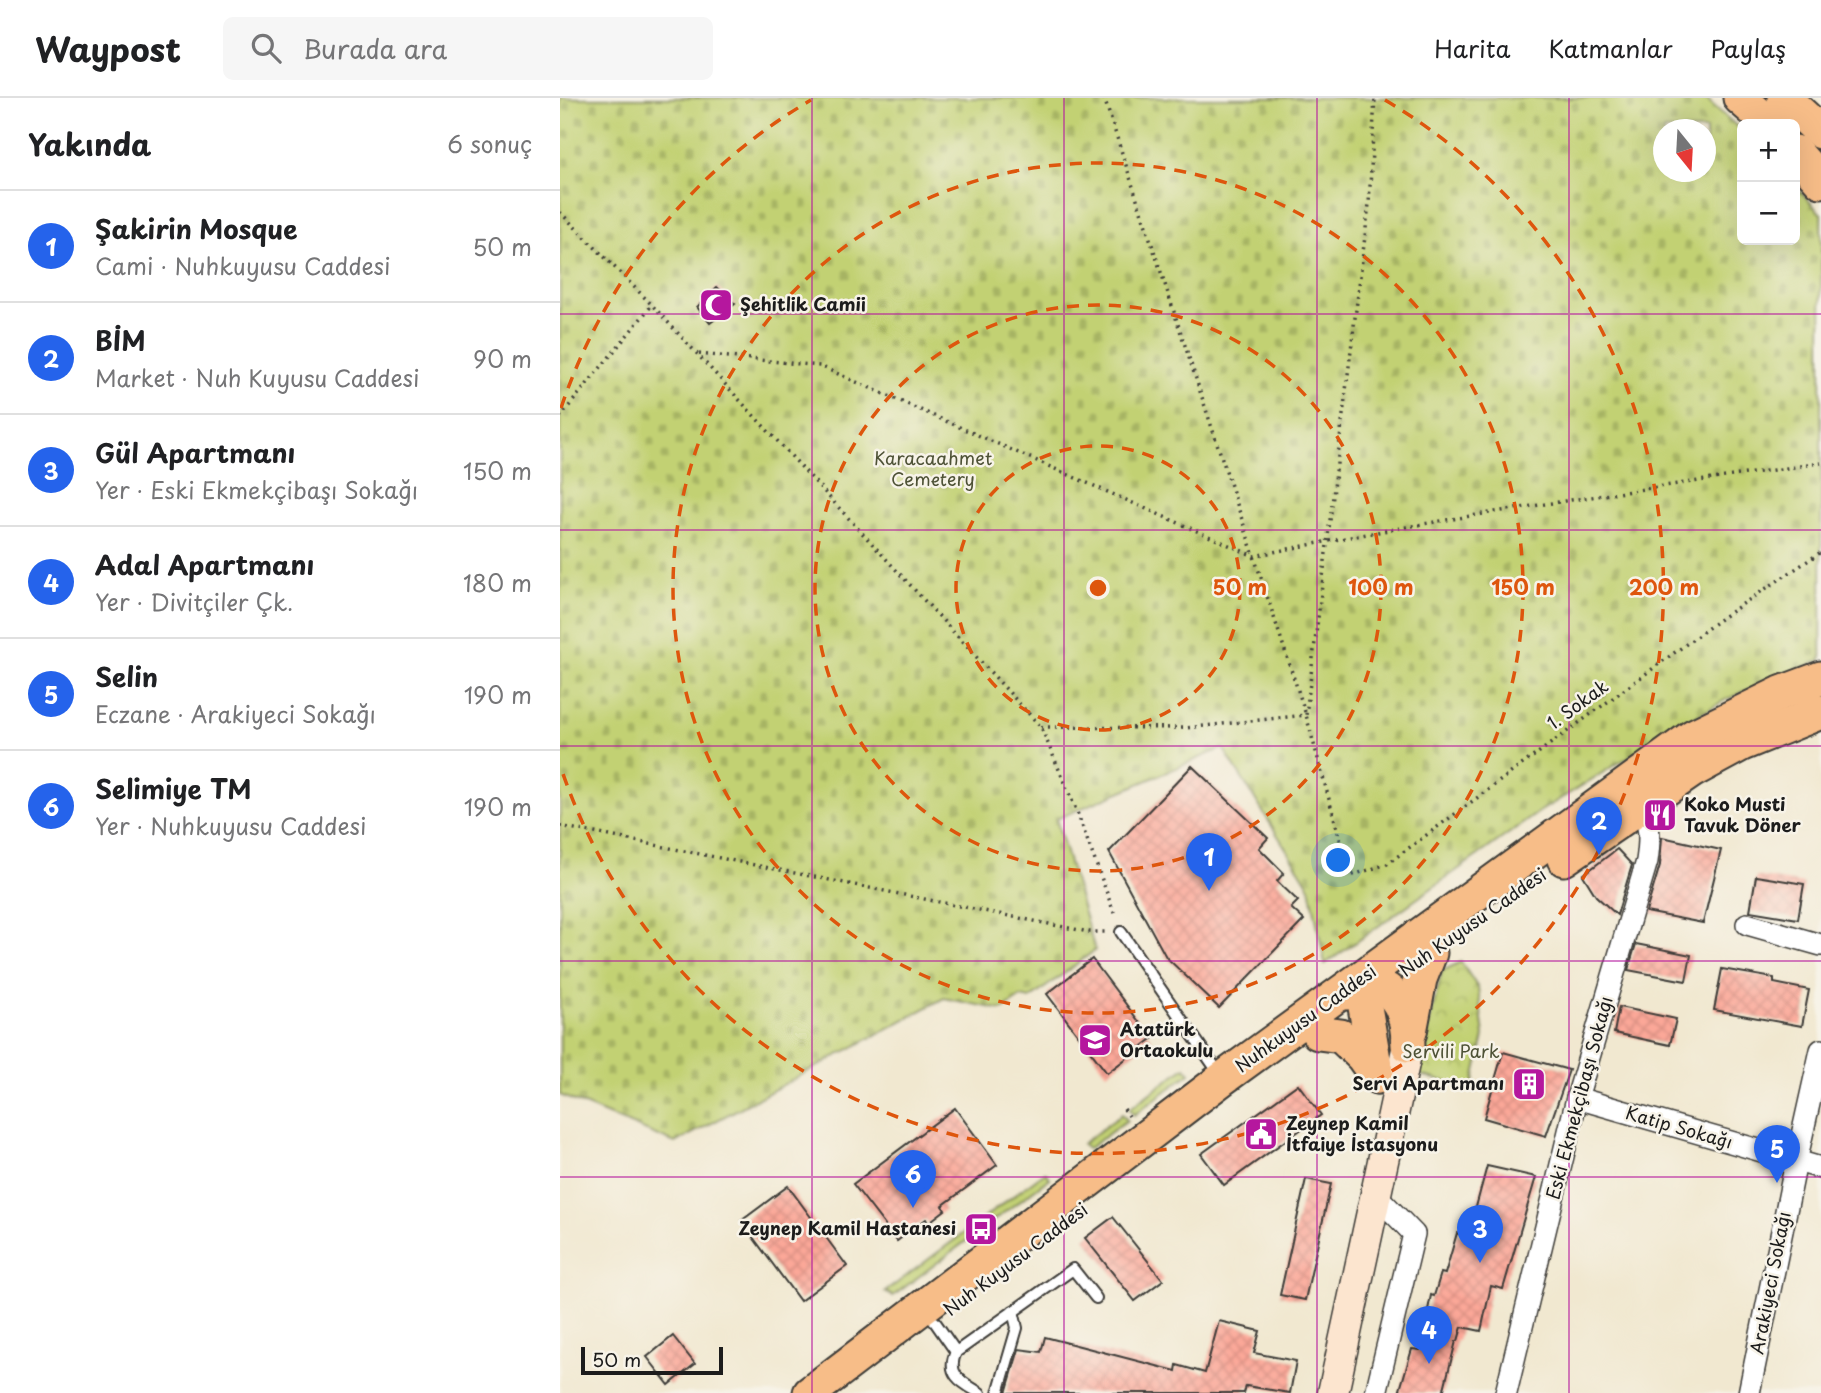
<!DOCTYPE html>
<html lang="tr">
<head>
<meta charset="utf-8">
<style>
	:root { --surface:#fff; --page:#f6f6f6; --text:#202124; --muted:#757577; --line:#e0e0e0; --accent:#2563eb }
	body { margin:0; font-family:"Playpen Sans",sans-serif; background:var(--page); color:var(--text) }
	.controls { position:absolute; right:21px; top:21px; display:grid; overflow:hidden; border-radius:10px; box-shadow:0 7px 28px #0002 }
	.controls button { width:63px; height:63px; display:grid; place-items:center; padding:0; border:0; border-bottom:2px solid var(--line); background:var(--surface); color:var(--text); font:35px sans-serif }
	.compass { position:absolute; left:1093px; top:21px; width:63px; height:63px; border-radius:50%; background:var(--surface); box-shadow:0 7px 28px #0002; rotate:162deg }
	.scale { position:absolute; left:21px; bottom:18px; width:142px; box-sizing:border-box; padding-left:7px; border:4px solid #1c1c1c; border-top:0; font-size:19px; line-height:24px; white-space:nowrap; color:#1c1c1c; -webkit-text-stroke:5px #f7f3e8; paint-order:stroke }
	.you { position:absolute; left:779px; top:763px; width:24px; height:24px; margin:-18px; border:5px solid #fff; border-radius:50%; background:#1a73e8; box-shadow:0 0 0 10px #1a73e833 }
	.badge { display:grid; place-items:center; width:46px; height:46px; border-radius:50%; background:var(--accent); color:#fff; font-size:23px; font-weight:700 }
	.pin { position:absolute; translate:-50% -58px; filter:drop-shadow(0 2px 4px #0008) }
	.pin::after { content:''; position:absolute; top:37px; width:24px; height:21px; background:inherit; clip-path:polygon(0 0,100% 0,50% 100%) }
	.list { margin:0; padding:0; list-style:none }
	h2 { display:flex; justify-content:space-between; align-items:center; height:91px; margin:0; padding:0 28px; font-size:30px }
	h2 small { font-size:23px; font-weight:400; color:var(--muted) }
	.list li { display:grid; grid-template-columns:46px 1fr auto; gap:21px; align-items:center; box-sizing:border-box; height:112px; padding:0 28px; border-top:2px solid var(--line) }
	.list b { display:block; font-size:26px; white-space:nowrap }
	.list p { margin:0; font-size:23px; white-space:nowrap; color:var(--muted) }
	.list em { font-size:23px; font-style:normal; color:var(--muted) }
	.icon { flex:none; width:38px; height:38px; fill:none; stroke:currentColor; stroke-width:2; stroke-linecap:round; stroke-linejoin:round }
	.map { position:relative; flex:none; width:1261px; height:1295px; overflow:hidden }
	header { display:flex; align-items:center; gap:42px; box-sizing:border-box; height:98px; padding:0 35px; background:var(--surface); border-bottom:2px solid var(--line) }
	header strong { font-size:33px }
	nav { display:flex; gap:38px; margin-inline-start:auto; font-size:24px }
	.search { width:490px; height:63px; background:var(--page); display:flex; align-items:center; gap:18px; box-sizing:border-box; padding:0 24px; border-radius:10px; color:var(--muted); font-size:26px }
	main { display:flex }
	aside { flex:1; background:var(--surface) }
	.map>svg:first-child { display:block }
</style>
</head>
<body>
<header>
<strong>Waypost</strong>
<div class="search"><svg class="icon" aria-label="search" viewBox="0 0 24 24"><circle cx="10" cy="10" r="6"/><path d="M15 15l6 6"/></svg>Burada ara</div>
<nav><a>Harita</a><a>Katmanlar</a><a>Paylaş</a></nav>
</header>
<main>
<aside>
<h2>Yakında<small>6 sonuç</small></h2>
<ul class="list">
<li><span class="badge">1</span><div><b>Şakirin Mosque</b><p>Cami · Nuhkuyusu Caddesi</p></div><em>50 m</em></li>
<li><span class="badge">2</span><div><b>BİM</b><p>Market · Nuh Kuyusu Caddesi</p></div><em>90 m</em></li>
<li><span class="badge">3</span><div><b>Gül Apartmanı</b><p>Yer · Eski Ekmekçibaşı Sokağı</p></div><em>150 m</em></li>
<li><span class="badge">4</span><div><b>Adal Apartmanı</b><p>Yer · Divitçiler Çk.</p></div><em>180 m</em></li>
<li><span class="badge">5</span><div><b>Selin</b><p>Eczane · Arakiyeci Sokağı</p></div><em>190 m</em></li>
<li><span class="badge">6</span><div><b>Selimiye TM</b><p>Yer · Nuhkuyusu Caddesi</p></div><em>190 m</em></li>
</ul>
</aside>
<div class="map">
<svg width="1261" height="1295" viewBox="0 0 1261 1295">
	<defs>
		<pattern id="cemetery-stones" width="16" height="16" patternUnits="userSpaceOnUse" patternTransform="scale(1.75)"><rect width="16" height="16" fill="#c2d173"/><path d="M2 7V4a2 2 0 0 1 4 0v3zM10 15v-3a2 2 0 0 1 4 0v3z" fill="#a6b363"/></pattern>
		<pattern id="park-crowns" width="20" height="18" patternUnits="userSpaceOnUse" patternTransform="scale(1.75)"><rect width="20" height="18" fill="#c2d173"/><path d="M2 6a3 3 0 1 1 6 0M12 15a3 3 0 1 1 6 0" fill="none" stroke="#a6b363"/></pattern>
		<pattern id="building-cross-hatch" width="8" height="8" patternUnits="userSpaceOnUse" patternTransform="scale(1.75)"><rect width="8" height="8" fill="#fba798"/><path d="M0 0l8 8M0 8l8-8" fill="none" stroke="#d78f82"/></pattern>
	</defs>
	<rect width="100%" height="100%" fill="#f7f3e8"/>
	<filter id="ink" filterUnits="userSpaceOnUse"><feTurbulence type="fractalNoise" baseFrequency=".0143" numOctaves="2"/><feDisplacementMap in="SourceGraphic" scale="14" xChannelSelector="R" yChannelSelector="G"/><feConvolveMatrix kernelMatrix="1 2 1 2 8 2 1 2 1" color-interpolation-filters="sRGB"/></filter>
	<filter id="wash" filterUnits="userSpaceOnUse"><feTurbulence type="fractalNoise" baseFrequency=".00686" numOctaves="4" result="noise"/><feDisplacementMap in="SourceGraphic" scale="28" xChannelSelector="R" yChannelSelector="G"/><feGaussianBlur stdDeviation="1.57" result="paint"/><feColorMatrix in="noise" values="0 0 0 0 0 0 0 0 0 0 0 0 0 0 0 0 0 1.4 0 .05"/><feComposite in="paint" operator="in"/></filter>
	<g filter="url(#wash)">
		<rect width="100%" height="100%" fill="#f1e8d0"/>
		<g fill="#c2d173" stroke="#6f7648" stroke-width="2">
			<polygon points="625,969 630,975 574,1017 569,1011"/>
			<polygon points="562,1016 567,1022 528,1051 522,1046"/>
			<polygon points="485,1074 490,1080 333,1198 325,1194"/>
		</g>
		<path fill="url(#cemetery-stones)" stroke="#6f7648" stroke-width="2" fill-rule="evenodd" d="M0 0H1145L1182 33V142H1235V87L1261 116V562L1167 601 1112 632 979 714 765 866 750 789 663 650 496 721 535 852 470 901 461 899 442 912 384 900 115 1045 0 997ZM1104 32H1146V74H1104Z"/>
		<polygon fill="url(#park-crowns)" stroke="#6f7648" stroke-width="2" points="901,864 918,890 924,938 912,991 857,976 882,873"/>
		<g id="blocks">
			<g fill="url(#building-cross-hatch)">
				<polygon points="157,189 175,206 150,225 137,209"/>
				<polygon points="632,668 708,740 699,750 724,775 717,783 738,803 731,810 744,822 659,910 606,859 549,754"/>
				<polygon points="1102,739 1161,752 1143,825 1086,814 1100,767"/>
				<polygon points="1057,751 1072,767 1057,817 1036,798 1023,777"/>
				<polygon points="1196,778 1244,786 1238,821 1190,813"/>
				<polygon points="1076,846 1131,857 1126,883 1068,872"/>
				<polygon points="532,861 592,941 547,975 487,896"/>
				<polygon points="1162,871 1214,880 1214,885 1249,892 1242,928 1154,912"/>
				<polygon points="1059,909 1116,921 1110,947 1054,935"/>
				<polygon points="943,954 1009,972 986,1038 924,1020"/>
				<polygon points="738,986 761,1017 664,1087 641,1056"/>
				<polygon points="395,1010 437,1067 382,1108 385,1112 368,1125 366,1121 337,1143 293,1086"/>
				<polygon points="927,1068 976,1079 943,1191 931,1188 921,1233 902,1229 898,1243 896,1243 883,1295 839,1295 852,1251 860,1252 871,1197 874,1198 881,1175 885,1176 897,1135 908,1139"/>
				<polygon points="746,1081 771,1086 745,1202 720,1197"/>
				<polygon points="228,1088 287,1168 240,1203 181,1123"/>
				<polygon points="553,1119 603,1182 575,1203 525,1140"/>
				<polygon points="659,1223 700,1233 694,1255 736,1263 730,1295 686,1288 684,1295 446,1295 459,1251 481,1254 485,1239 616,1273 617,1267 645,1275"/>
				<polygon points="113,1238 135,1266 109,1287 87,1259"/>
			</g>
		</g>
	</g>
	<g filter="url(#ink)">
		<use href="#blocks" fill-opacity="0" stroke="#3c3b37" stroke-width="2"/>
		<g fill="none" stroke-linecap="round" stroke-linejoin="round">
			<g stroke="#3c3b37" stroke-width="14">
				<g id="lane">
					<polyline points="561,834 661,978"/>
					<polyline points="375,1224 396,1254"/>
					<path d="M420 1295C403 1285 385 1277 396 1254L513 1171 536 1200"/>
					<polyline points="438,1295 457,1230 453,1213"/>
				</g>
			</g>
			<g stroke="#3c3b37" stroke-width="24">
				<g id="street">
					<polyline points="1187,826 1261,847"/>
					<polyline points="1017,1000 1261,1070"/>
					<polyline points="816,1295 854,1136 816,1097"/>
					<path d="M946 1295 1017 1000 1087 763C1090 742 1091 726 1080 707"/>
					<polyline points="1189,1295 1236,1064 1261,952"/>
				</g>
			</g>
			<g stroke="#3c3b37" stroke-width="33">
				<polyline id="secondary" points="773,1295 848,947"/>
			</g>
			<g stroke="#3c3b37" stroke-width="37">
				<g id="primary">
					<polyline points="1180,0 1210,26"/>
					<polyline points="1224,0 1261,34"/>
					<polyline points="1235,54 1261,83"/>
					<polyline points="1004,761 1132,673 1182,646 1261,614"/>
					<polyline points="809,876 804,903 817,979"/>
					<path d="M786 895C792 892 800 887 806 886 840 885 848 922 848 947"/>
					<polyline points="850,934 860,881 870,855"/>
					<polyline points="758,935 781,938 802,958 817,979"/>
					<polyline points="250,1295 662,981 1133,638 1221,595 1261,580"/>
				</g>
			</g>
			<g stroke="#3c3b37" stroke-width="3.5" stroke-dasharray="2 5" stroke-linecap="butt">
				<polyline points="544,0 746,617 790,778 827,766 1163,519 1261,454"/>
				<polyline points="0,114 92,207 481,629 517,714 556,820"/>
				<path d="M139 256 260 268 694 458C881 419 1072 393 1261 365"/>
				<polyline points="0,319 92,207"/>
				<polyline points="481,629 626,630 746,617 809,106 815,0"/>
				<polyline points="0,728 529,834 547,834"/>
				<polyline points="564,1011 569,1018"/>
			</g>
			<use href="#lane" stroke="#fff" stroke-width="10"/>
			<use href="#street" stroke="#fff" stroke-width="21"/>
			<use href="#secondary" stroke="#fce5cf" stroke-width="30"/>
			<use href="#primary" stroke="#f7bd88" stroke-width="33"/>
		</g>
	</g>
	<path fill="none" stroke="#b5179e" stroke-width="2" stroke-opacity="0.55" d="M252 0V1295M504 0V1295M757 0V1295M1009 0V1295M0 216H1261M0 432H1261M0 648H1261M0 863H1261M0 1079H1261"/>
	<g fill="none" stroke="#de560d" stroke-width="3.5" stroke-dasharray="12 9">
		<circle cx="538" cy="490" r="142"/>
		<circle cx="538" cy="490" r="283"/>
		<circle cx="538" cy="490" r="425"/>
		<path d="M1 310A566 566 0 0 1 251 2M825 2A566 566 0 1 1 1 670"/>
	</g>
	<defs>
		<g id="mosque-square" transform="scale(1.75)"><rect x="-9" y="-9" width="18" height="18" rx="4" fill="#b5179e" stroke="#f7f3e8"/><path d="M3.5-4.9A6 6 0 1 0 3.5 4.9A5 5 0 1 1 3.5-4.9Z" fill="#fff"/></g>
		<g id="restaurant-square" transform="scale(1.75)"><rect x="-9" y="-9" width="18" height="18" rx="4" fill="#b5179e" stroke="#f7f3e8"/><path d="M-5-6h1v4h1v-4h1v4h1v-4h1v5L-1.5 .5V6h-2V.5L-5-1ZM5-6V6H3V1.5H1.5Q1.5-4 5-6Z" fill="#fff"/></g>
		<g id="school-square" transform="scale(1.75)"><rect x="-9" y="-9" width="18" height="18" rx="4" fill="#b5179e" stroke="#f7f3e8"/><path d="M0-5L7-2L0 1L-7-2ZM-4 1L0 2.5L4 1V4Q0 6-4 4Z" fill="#fff"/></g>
		<g id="building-square" transform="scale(1.75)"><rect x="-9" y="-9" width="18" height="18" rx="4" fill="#b5179e" stroke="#f7f3e8"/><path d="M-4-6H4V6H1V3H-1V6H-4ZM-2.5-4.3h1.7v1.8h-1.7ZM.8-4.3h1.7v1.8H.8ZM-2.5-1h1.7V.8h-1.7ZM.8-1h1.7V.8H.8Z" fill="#fff"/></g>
		<g id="civic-square" transform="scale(1.75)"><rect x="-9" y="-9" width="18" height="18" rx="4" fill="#b5179e" stroke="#f7f3e8"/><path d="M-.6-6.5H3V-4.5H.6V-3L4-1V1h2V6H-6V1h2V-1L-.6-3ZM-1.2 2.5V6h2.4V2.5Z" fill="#fff"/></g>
		<g id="bus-square" transform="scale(1.75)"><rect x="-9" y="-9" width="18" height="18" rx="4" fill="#b5179e" stroke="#f7f3e8"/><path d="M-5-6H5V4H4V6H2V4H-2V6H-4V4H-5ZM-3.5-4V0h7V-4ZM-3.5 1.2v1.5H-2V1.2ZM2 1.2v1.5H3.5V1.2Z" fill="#fff"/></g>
	</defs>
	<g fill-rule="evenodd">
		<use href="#mosque-square" x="156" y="207"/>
		<use href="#restaurant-square" x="1100" y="717"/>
		<use href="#school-square" x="535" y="942"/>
		<use href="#building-square" x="969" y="986"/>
		<use href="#civic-square" x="701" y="1036"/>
		<use href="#bus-square" x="421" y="1131"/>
	</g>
	<g text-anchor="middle" stroke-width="5" stroke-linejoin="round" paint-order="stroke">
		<g font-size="18" font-weight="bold" fill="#1c1c1c" stroke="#f7f3e8" text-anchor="start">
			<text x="180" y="213">Şehitlik Camii</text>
			<text x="1124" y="713">Koko Musti<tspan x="1124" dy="21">Tavuk Döner</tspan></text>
			<text x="560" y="938">Atatürk<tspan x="560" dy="21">Ortaokulu</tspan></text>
			<text x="944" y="992" text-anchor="end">Servi Apartmanı</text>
			<text x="726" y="1032">Zeynep Kamil<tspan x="726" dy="21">İtfaiye İstasyonu</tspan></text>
			<text x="396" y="1137" text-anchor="end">Zeynep Kamil Hastanesi</text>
		</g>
		<g font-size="18" fill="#4e5236" stroke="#f7f3e8">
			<text x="373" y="367">Karacaahmet<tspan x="373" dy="21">Cemetery</tspan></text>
			<text x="891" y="960">Servili Park</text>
		</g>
		<g font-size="18" fill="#1c1c1c" stroke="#f7f3e8">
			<text transform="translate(1018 607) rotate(-36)" y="6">1. Sokak</text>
			<text transform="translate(913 825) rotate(-35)" y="6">Nuh Kuyusu Caddesi</text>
			<text transform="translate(746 921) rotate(-36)" y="6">Nuhkuyusu Caddesi</text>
			<text transform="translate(1020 1000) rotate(-75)" y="6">Eski Ekmekçibaşı Sokağı</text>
			<text transform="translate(1119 1030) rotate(16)" y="6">Katip Sokağı</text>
			<text transform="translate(456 1162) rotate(-37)" y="6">Nuh Kuyusu Caddesi</text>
			<text transform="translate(1211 1185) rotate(-79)" y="6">Arakiyeci Sokağı</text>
		</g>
	</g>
	<circle cx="538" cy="490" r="10" fill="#de560d" stroke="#f7f3e8" stroke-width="3.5"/>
	<g font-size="21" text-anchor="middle" font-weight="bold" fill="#de560d" stroke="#f7f3e8" stroke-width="5" stroke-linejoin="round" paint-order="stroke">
		<text x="680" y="497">50 m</text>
		<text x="821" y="497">100 m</text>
		<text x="963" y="497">150 m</text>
		<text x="1104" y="497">200 m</text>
	</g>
</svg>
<div class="controls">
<button>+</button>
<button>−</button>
</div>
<svg class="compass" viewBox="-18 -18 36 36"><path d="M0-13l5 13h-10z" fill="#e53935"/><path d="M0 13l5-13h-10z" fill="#757577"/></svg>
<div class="scale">50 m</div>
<div class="you"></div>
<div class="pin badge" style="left:649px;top:793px">1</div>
<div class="pin badge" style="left:1039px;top:757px">2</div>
<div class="pin badge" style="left:920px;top:1165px">3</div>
<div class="pin badge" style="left:869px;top:1266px">4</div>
<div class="pin badge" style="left:1217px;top:1085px">5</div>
<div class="pin badge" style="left:353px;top:1110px">6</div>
</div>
</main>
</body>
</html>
